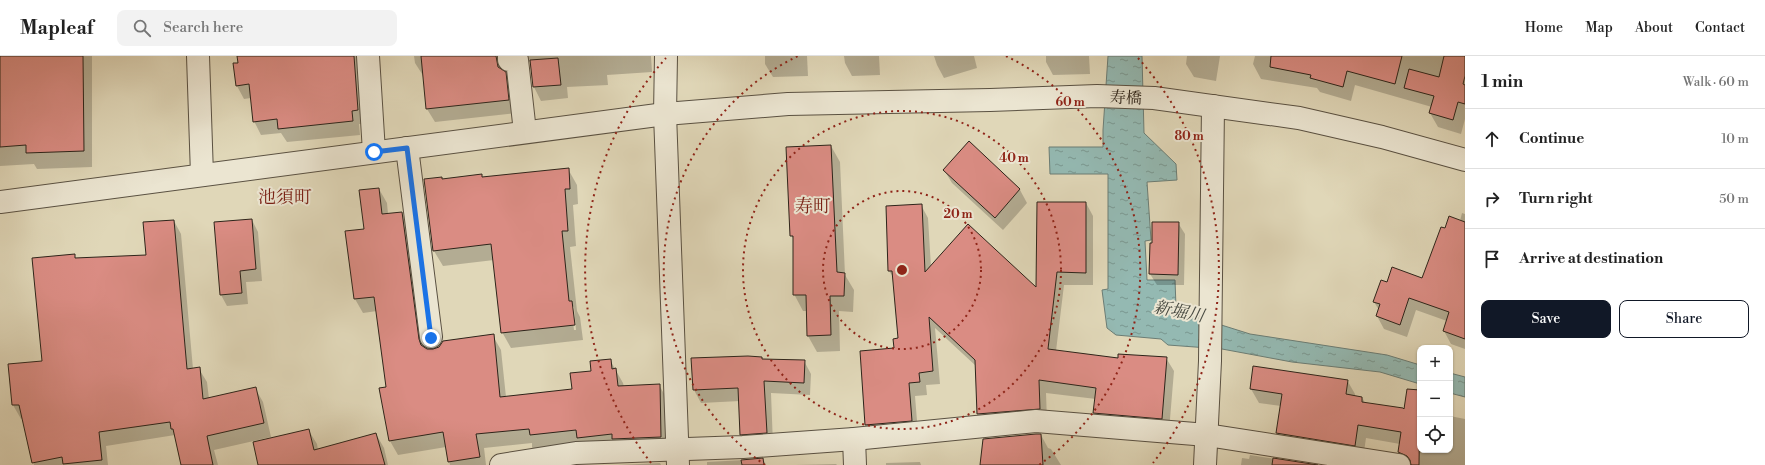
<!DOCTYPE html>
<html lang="en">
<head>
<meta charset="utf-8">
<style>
	:root { --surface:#fff; --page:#f2f2f2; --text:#222; --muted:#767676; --line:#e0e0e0; --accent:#111827 }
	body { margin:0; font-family:"Libre Bodoni","Noto Serif JP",serif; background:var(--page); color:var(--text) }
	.controls { position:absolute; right:12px; bottom:12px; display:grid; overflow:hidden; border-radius:8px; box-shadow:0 1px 3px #0004 }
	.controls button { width:36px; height:36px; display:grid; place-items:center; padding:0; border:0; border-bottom:1px solid var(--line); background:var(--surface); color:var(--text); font:20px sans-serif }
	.stop { position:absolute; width:12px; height:12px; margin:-9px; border:3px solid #1a73e8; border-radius:50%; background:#fff }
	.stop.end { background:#1a73e8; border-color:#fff; box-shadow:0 1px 4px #0008 }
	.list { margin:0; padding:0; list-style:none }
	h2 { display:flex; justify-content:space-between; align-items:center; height:52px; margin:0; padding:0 16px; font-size:17px }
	h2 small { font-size:13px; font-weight:400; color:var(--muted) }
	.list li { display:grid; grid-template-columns:26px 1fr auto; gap:12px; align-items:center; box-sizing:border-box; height:60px; padding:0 16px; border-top:1px solid var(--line) }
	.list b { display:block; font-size:15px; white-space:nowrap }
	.list em { font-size:13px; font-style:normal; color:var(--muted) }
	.actions { display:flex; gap:8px; padding:12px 16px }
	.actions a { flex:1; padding:9px 0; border:1px solid var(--accent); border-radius:8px; text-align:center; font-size:14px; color:var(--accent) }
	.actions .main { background:var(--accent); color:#fff }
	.icon { flex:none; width:22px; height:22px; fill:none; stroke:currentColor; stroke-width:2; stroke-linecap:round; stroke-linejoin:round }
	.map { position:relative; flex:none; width:1465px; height:409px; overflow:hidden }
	header { display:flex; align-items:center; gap:24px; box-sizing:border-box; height:56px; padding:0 20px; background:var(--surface); border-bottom:1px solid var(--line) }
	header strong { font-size:19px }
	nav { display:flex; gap:22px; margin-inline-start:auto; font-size:14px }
	.search { width:280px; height:36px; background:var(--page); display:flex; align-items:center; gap:10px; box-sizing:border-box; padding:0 14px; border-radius:8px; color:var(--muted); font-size:15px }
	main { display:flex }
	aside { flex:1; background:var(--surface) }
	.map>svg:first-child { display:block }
</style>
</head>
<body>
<header>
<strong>Mapleaf</strong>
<div class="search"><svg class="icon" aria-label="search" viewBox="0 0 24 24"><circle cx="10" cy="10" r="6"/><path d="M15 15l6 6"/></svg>Search here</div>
<nav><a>Home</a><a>Map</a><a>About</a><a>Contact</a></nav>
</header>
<main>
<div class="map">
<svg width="1465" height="409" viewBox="0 0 1465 409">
	<defs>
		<pattern id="water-ripples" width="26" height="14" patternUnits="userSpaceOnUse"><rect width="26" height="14" fill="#94b9b2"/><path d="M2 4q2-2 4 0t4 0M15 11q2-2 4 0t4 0" fill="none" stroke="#799690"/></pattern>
	</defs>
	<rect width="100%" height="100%" fill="#e0d7b8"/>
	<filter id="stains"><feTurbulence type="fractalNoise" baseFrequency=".005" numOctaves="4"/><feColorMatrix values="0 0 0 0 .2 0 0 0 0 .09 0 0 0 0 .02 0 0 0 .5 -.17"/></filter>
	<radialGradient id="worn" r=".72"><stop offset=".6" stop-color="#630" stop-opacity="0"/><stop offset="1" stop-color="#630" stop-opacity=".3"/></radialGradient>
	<g fill="url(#water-ripples)" stroke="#6b7d75">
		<polygon points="1108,0 1142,0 1144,77 1176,108 1177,124 1147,126 1151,184 1145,185 1147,224 1175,224 1176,251 1180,256 1250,278 1387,299 1420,309 1420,328 1380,316 1292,306 1222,293 1168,289 1161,283 1116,279 1107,272 1102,234 1108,233 1108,118 1050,118 1049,91 1103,91 1103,74"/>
		<polygon points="1450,317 1465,321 1465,341 1450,337"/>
	</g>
	<g fill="#0003" fill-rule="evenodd">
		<polygon points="0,0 92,0 92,111 37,113 34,108 0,110"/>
		<polygon points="238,0 361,0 365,68 359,68 360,79 287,86 281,77 261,79 254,65 251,42 244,43 237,30"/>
		<polygon points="414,0 651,0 652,16 607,19 608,29 567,31 568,42 541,45 534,31 530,6 517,1 506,7 504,16 513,30 516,57 435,66 427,53 424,21 415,7"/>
		<polygon points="765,0 807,0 808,20 773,21 765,8"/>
		<polygon points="844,0 879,0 880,19 852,20 845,7"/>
		<polygon points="934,0 974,0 977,12 944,22 937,9"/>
		<polygon points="1046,0 1089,0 1090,18 1053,19 1046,6"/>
		<polygon points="1187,0 1220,0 1216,25 1194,21 1186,8"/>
		<polygon points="1255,0 1465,0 1465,63 1461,78 1438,71 1430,57 1432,51 1355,29 1351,45 1320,36 1317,32 1261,23 1253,8"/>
		<polygon points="969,87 1020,134 1027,147 1003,174 952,127 944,114"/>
		<polygon points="831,90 840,106 845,219 854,234 853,256 839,255 840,295 817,296 808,280 807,255 803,255 794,238 794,184 791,179"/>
		<path d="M568 113 577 129 578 148 573 149 576 190 570 191 577 255 580 261 583 284 511 292 502 276 494 204 443 210 434 195 442 122 443 124 481 119 483 122ZM571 249 574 251 576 274H574Z"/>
		<polygon points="379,133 387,147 388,158 402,157 410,171 426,294 433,294 493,280 501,294 506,341 573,334 592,316 610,304 623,327 624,331 659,329 667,343 669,395 540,405 532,391 532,387 484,392 486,409 450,409 446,391 398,399 390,385 380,333 387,332 377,255 363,257 355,243 346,176 365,174"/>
		<polygon points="1086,147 1093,160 1093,229 1064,229 1056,295 1119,303 1166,302 1174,315 1169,375 1101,370 1094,357 1096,343 1046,337 1047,365 985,371 978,358 976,310 935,272 940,328 926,329 927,339 915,340 918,377 873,381 866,369 899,283 894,222 889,215 921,149 928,162 931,211 1037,233"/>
		<polygon points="1462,157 1465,158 1465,293 1451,288 1444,275 1447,265 1416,254 1407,281 1384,273 1377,260 1379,254 1374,246 1388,228 1423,223 1445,173 1460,165"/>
		<polygon points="252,164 258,176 262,225 246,226 248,248 227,250 221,239"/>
		<polygon points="174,165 181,178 193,313 199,313 207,326 209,343 255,332 263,346 271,381 214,394 218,409 182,409 175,379 106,390 108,409 34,409 23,362 21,363 13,349 9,309 43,306 74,199 76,203 147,200"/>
		<polygon points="1178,167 1185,178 1184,229 1157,229 1150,218 1151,188"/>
		<polygon points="761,302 762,304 804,305 811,318 810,339 771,337 773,389 748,391 741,378 740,345 701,347 694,334 692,303"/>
		<polygon points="1254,311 1347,324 1355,338 1355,341 1362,341 1365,347 1420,356 1420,394 1450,394 1450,360 1465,363 1465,409 1407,409 1399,396 1400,388 1366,382 1363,403 1285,390 1277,377 1281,350 1259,347 1251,333"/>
		<polygon points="309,375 317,388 318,394 376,378 384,392 388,409 259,409"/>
		<polygon points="1041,379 1048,392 1051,393 1061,409 981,409"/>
		<polygon points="1250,399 1312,409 1241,409 1242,402 1249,403"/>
		<polygon points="763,403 766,409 707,409 707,406"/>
		<polygon points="920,406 921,409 886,409 886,407"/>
		<polygon points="660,407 661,409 618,409"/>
		<polygon points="836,408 837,409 795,409"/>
	</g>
	<g fill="#da8c83" stroke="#2d241a">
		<polygon points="0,0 83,0 84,95 26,97 26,89 0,91"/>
		<polygon points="237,0 354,0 358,54 352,55 353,65 278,73 277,63 253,66 249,28 236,30 233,7 238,7"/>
		<polygon points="421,0 496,0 498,11 506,16 509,44 426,53"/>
		<polygon points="1271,0 1402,0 1395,28 1347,15 1343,31 1310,22 1311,19 1270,11"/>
		<polygon points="1444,0 1465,0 1465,20 1463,28 1465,29 1465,48 1458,46 1453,64 1429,57 1434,40 1404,32 1409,13 1439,21"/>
		<polygon points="558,2 561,29 533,31 530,4"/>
		<polygon points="969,85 1020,133 995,162 943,114"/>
		<polygon points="831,89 837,216 845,217 844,240 830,240 831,279 807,280 806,239 793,239 793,180 790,180 786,91"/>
		<polygon points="569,112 570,133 565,133 568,175 562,175 569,245 572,245 575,269 501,277 491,188 433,195 424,123 442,121 442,123 482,118 482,121"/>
		<polygon points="379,132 382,158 402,156 419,283 421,289 427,293 433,293 439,291 443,285 494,278 500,341 572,333 570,317 591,315 590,305 611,303 612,313 616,312 618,330 660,328 661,381 612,383 612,378 577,382 576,374 530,379 529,373 476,378 480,401 448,406 443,376 389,385 379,332 386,331 374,241 354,243 345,175 364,173 359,134"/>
		<polygon points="1037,146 1086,146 1086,217 1057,216 1048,293 1118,302 1118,298 1167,301 1162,363 1093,357 1096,332 1039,324 1040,353 977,358 975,304 929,261 933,315 919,317 920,326 909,327 912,365 865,369 860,295 894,292 893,283 898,282 892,215 888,215 886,150 922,148 925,216 968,168 1036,231"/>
		<polygon points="1449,160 1465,166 1465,283 1443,275 1449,256 1409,242 1400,269 1376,260 1380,248 1373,246 1381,224 1387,226 1392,211 1422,222 1441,171 1445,172"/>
		<polygon points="252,163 256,213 240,215 242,237 220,239 214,166"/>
		<polygon points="174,164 187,313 200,311 203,343 256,331 264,367 207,380 213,409 181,409 173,373 171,373 170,366 99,376 102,404 63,408 62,401 32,407 19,349 12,349 8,308 42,305 32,202 75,198 75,202 146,199 143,166"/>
		<polygon points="1152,166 1179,166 1178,219 1149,218 1150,187 1152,187"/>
		<polygon points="748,300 762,301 762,303 805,304 804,327 764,325 767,377 740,379 738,332 693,334 691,302"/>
		<polygon points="1253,310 1348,324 1346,338 1362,341 1362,346 1403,352 1404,353 1407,333 1420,334 1419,409 1411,409 1410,404 1407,400 1398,396 1401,376 1358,369 1355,390 1276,377 1282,338 1250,333"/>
		<polygon points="309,373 314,394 376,377 385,409 258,409 253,386"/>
		<polygon points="1036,378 1041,378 1043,409 980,409 983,383"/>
		<polygon points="763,402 764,409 742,409 741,404"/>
		<polygon points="1273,402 1318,409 1272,409"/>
	</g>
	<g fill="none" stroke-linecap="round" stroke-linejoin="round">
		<g stroke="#5a5142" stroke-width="24">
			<g id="minor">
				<polyline points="198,0 202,119"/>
				<polyline points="368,0 374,96"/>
				<polyline points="509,0 509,4 517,4 525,76"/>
				<polyline points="666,0 665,58 678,409"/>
				<polyline points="407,92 431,281"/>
				<polyline points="0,146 665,58 788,48 990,44 1097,40 1154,42 1299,62 1382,81 1465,104"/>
				<polyline points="854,383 855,409"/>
				<polyline points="501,409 576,397 743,391 854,383 1036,365 1207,379 1399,409"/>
				<polyline points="1205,409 1210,305 1213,50"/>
			</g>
		</g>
		<use href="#minor" stroke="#ebe5d1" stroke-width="22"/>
	</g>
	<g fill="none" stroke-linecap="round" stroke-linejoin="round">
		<polyline stroke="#1a73e8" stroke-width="5" points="374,96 407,92 431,282"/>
	</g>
	<g fill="none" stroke="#8f2418" stroke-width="2" stroke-dasharray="2 4">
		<circle cx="902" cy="214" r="79"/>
		<circle cx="902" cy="214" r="159"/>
		<path d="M765 409A238 238 0 0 1 798 0M1006 0A238 238 0 0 1 1039 409"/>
		<path d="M651 407A317 317 0 0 1 666 2M1138 2A317 317 0 0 1 1153 407"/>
	</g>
	<g text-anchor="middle" stroke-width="4" stroke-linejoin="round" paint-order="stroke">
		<g font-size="16" fill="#2d241a" stroke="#ebe5d1">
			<text transform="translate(1126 41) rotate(2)" y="6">寿橋</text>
		</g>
		<g font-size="17" font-style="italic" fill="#474940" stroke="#ebe5d1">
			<text transform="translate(1179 255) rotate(11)" y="6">新堀川</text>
		</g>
		<g font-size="18" fill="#7a1f14" stroke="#ebe5d1">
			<text x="285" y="147">池須町</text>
			<text x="813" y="156">寿町</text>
		</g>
	</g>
	<circle cx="902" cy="214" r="6" fill="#8f2418" stroke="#ebe5d1" stroke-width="2"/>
	<g font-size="12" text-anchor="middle" font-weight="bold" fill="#8f2418" stroke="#ebe5d1" stroke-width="4" stroke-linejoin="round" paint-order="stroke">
		<text x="1070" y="50">60 m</text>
		<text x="1189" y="84">80 m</text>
		<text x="1014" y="106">40 m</text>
		<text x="958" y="162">20 m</text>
	</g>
	<rect width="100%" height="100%" filter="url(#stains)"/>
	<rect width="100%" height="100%" fill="url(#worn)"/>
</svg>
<div class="controls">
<button>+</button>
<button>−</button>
<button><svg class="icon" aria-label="locate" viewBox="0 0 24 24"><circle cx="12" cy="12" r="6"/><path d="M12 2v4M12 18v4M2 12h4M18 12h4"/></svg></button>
</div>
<div class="stop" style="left:374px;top:96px"></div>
<div class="stop end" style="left:431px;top:282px"></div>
</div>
<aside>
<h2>1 min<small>Walk · 60 m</small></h2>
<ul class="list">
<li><svg class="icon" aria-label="ahead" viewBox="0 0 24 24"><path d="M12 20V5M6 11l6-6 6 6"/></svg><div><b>Continue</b></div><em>10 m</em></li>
<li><svg class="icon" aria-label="right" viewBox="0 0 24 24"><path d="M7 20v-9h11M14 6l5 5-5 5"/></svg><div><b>Turn right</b></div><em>50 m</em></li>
<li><svg class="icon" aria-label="arrive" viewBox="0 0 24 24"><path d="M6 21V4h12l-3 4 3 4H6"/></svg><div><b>Arrive at destination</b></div></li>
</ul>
<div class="actions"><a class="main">Save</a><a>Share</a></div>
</aside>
</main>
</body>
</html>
